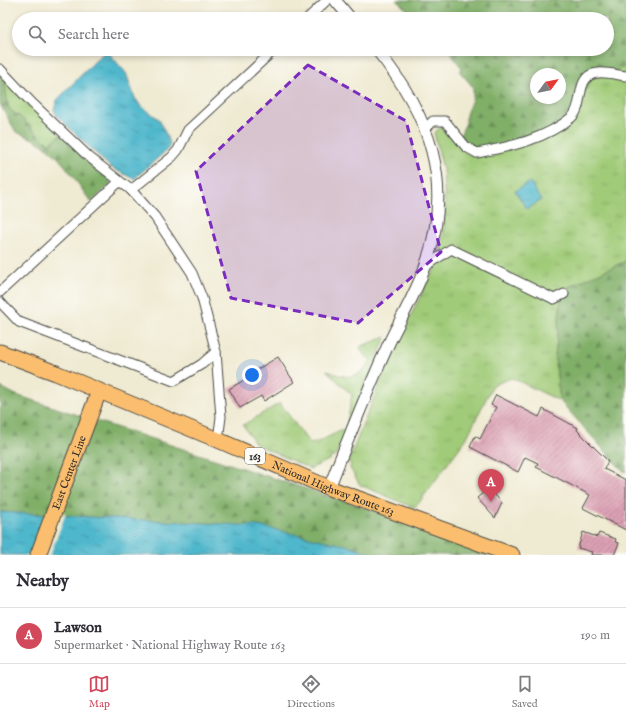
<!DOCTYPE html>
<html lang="en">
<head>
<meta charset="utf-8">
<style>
	:root { --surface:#fff; --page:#f2f2f3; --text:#2b2b33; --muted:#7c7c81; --line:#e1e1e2; --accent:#d1495b }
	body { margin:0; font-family:"IM FELL English",serif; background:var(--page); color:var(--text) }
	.compass { position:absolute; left:530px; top:68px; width:36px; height:36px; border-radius:50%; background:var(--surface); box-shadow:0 2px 6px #0003; rotate:57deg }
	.you { position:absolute; left:252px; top:375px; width:14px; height:14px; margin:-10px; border:3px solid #fff; border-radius:50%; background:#1a73e8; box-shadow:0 0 0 6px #1a73e833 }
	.badge { display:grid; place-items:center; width:26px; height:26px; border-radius:50%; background:var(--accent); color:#fff; font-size:13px; font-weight:700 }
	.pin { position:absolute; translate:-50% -33px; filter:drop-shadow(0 1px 2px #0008) }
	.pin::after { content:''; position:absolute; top:21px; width:14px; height:12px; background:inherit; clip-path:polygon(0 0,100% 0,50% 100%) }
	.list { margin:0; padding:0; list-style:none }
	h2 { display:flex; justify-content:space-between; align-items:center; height:52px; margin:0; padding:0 16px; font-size:17px }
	h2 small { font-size:13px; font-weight:400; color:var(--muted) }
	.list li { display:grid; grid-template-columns:26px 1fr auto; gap:12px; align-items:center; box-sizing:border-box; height:56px; padding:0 16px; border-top:1px solid var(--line) }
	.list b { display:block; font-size:15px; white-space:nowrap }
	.list p { margin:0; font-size:13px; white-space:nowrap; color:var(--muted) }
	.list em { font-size:13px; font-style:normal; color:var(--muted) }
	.icon { flex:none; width:22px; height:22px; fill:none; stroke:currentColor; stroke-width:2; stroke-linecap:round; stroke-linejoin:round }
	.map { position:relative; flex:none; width:626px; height:555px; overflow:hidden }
	.search { position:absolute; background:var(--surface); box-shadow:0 2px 6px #0003; left:12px; right:12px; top:12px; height:44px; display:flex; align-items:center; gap:10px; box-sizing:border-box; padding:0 14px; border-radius:22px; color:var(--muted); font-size:15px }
	.sheet { height:108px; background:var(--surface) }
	nav { display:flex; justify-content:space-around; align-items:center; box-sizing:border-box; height:56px; border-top:1px solid var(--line); background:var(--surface); font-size:11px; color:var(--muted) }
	nav a { display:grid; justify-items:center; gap:2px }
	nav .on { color:var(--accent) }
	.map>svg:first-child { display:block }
</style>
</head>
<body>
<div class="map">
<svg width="626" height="555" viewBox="0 0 626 555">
	<defs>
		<pattern id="grass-tufts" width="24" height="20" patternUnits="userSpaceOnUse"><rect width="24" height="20" fill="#a0cb78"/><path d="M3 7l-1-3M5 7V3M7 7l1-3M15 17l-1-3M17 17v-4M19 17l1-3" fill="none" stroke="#8aae68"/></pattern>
		<pattern id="forest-firs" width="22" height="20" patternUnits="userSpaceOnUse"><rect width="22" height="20" fill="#80af68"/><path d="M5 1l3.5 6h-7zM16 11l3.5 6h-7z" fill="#698f56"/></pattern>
		<pattern id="water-ripples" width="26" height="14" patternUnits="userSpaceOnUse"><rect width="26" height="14" fill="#4fb7cc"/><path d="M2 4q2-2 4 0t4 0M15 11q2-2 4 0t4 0" fill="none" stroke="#4295a6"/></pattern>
		<pattern id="building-hatch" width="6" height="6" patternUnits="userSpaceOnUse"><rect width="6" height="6" fill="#dca0b4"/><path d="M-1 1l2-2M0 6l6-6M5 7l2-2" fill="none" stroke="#b38393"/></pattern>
	</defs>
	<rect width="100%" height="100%" fill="#fdfcf7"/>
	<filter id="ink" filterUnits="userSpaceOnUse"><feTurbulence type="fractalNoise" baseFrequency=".025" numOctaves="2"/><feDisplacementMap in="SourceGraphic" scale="8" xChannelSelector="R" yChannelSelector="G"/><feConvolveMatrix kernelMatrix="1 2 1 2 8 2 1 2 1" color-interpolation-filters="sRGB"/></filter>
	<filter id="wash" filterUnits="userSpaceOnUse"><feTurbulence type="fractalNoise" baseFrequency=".012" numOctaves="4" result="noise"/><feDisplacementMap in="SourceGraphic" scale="16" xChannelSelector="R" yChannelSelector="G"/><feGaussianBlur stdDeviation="0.9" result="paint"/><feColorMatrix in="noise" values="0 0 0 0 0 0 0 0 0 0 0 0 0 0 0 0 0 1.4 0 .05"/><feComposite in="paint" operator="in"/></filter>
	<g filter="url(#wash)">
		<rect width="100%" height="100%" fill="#efead2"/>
		<g fill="url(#grass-tufts)" stroke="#667b52">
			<polygon points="626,66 626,261 562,290 555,358 560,401 512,378 493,385 466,439 415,508 360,485 350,468 351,463 348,462 390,357 438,261 443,238 445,208 443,169 434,133 441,127 466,153 476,157 519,142 581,81 615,72"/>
			<polygon points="8,81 60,134 54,141 49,143 42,139 25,121 9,109 5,87"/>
			<path d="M386 337 335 457 332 456 331 459 310 469 256 444 243 425 280 403 310 444 320 441 346 428 352 395 326 370C347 379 357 381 371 360L365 356 360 349 361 346Z"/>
		</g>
		<g fill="url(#forest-firs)" stroke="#566d4a" fill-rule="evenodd">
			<path d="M396 0H626V66L615 72 596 69C589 83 579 107 567 117 544 138 508 145 479 152L468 145 460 135 466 123V114L473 97V87L460 72 462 68 447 49H607V19H417ZM536 74H560V98H536Z"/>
			<path d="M0 73 8 81C4 86 6 103 9 108 11 112 15 114 19 116 30 124 36 137 49 143L54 141 60 134 108 177 111 184 91 202C67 169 57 146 16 132L0 104Z"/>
			<polygon points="626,261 626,472 622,470 560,401 555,358 562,290"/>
			<polygon points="0,387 16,395 372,510 495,555 374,555 354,547 171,522 0,512"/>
		</g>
		<g fill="url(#water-ripples)" stroke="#3d717c">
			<polygon points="107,51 126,73 135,98 141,106 159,119 170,143 168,149 134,179 110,167 57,116 54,110 57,100 100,56"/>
			<polygon points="530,182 541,200 527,209 515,191"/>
			<polygon points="0,512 258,526 354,547 374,555 0,555"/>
		</g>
		<polygon fill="#efead2" points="46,512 66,513 50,555 30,555"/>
		<g id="blocks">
			<g fill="url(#building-hatch)">
				<polygon points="278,357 294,382 264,401 261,396 240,408 229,389 249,377 248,375"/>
				<polygon points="496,395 539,417 543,409 578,428 577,430 608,461 604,469 626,480 626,530 583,508 590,495 536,467 538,463 525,457 518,472 470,447 475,436 480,439 496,407 491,405"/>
				<polygon points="489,488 502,503 495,518 477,498"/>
				<polygon points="583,532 597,537 599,533 616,539 615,542 619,543 614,555 591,555 592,552 578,548"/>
			</g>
		</g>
	</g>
	<g filter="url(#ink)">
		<use href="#blocks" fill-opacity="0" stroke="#484844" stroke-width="1"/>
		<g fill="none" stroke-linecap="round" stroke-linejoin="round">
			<g stroke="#484844" stroke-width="11">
				<g id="minor">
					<polyline points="307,19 327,0"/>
					<polyline points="0,69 32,103 89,157 131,190 155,217 192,273 202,298 216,352 221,417 218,440"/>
					<path d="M425 129 433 121H445L466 147 477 153C510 147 546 139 572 117 585 105 574 75 598 73 607 72 617 75 626 76"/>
					<polyline points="131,190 172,157 178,150 188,130 275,49"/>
					<polyline points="426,266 451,249 554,299 564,294"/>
					<polyline points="0,292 119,182"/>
					<polyline points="0,302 19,322 174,381 202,364 216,352"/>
				</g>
			</g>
			<g stroke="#484844" stroke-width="13">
				<g id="tertiary">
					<polyline points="335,0 351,19"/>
					<path d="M329 488C348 439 367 391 389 343 401 318 416 293 425 267 455 183 430 115 376 49"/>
				</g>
			</g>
			<g stroke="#484844" stroke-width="17">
				<g id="trunk">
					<path id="s1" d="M0 352 56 373 218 440 329 488 512 555"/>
					<path id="s2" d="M38 555 99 391"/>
				</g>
			</g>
			<use href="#minor" stroke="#fff" stroke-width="9"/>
			<use href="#tertiary" stroke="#fff" stroke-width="11"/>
			<use href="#trunk" stroke="#fbbe6e" stroke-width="15"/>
		</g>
	</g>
	<path fill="#7b2cbf" fill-opacity="0.2" stroke="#7b2cbf" stroke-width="3" stroke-dasharray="8 5" stroke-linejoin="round" d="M308 65 406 121 441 252 358 323 231 298 196 171Z"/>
	<g text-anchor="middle" stroke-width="3" stroke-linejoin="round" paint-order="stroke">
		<rect fill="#fdfcf7" stroke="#6a6a68" stroke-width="1" x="245" y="448" width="20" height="16" rx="3"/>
		<g font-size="10" font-weight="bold" fill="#2b2b2b">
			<text x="255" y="460">163</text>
		</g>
		<g font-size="11" fill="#2b2b2b" stroke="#fdfcf7">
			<text dy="4" stroke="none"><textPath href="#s2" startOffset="88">East Center Line</textPath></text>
			<text dy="4" stroke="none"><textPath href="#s1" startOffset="360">National Highway Route 163</textPath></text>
		</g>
	</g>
</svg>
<svg class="compass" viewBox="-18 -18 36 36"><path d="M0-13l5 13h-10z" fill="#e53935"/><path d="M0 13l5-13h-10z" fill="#7c7c81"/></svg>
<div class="you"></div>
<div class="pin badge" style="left:491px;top:502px">A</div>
<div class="search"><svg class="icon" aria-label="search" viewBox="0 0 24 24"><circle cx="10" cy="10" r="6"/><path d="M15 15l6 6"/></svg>Search here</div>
</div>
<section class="sheet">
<h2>Nearby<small></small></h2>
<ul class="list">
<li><span class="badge">A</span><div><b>Lawson</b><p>Supermarket · National Highway Route 163</p></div><em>190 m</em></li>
</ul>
</section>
<nav>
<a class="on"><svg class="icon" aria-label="map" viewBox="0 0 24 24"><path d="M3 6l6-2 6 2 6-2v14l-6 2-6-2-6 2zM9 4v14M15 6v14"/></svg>Map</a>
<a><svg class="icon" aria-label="directions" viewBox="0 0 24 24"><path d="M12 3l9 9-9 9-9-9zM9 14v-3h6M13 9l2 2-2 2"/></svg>Directions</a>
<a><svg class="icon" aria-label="saved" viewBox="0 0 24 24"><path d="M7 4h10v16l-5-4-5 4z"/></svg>Saved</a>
</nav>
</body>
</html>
